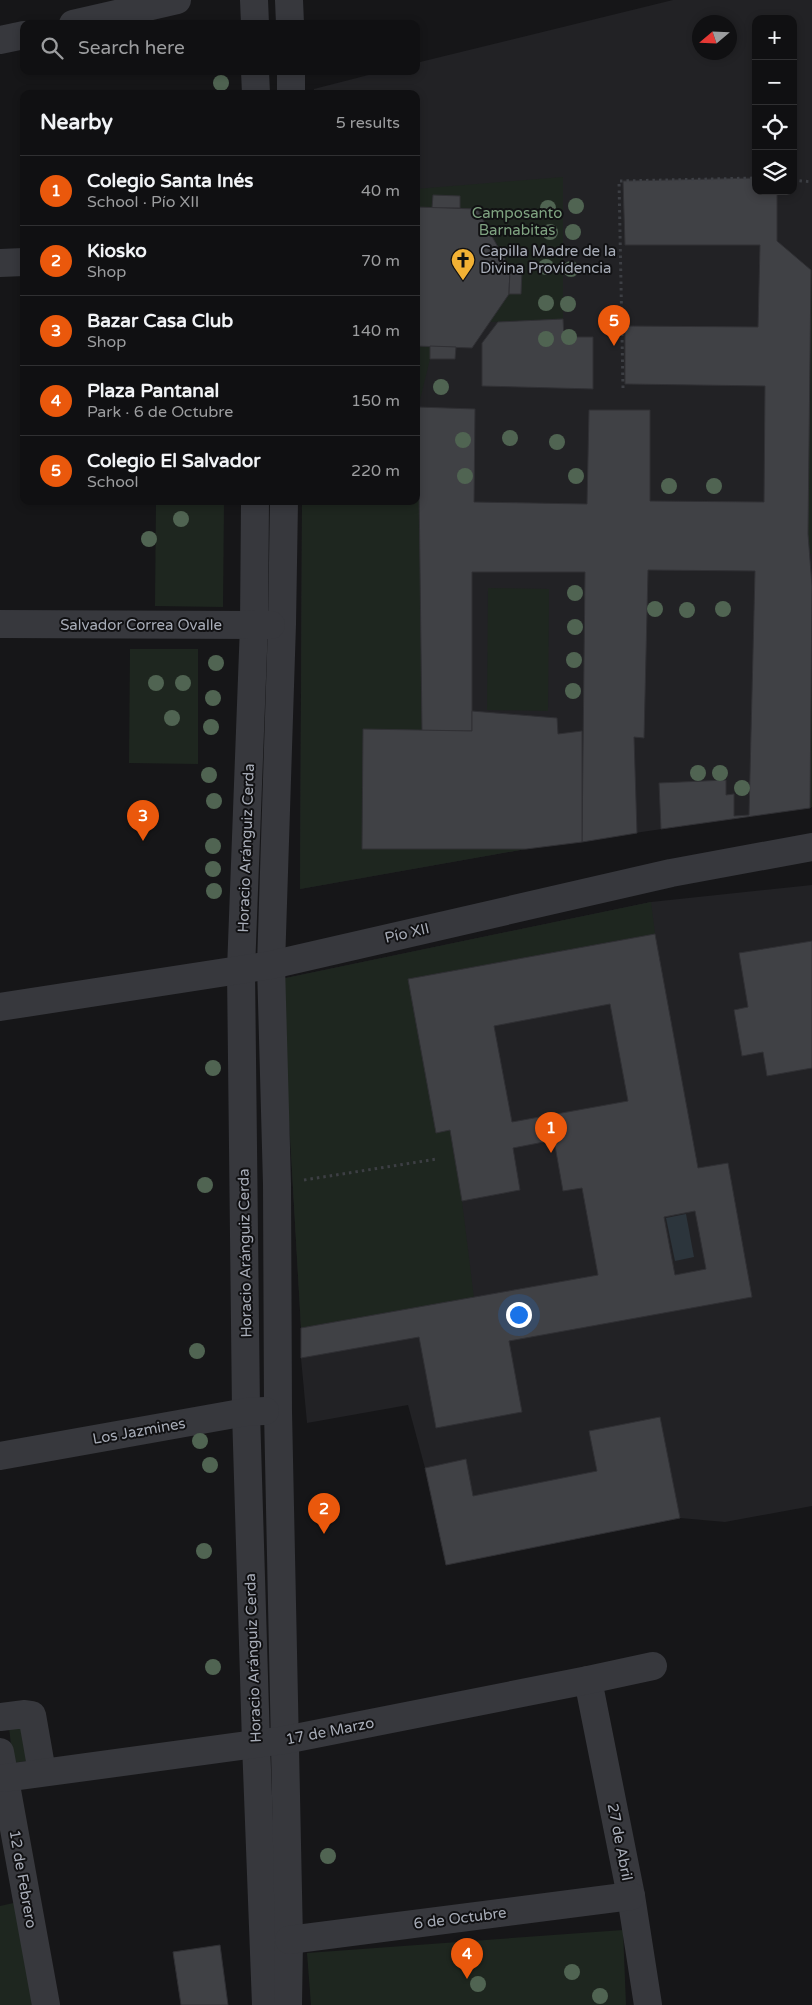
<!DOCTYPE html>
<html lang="en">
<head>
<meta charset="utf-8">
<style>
	:root { --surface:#101012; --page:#19191b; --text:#f1f3f6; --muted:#9c9d9f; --line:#303032; --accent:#ea580c }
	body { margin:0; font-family:"Varela Round",sans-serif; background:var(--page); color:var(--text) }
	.controls { position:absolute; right:15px; top:15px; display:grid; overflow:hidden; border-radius:10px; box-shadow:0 2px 8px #0003 }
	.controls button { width:45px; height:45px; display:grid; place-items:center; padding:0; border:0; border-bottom:1px solid var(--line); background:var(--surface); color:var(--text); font:25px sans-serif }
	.compass { position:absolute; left:692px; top:15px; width:45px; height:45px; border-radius:50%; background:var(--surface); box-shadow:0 2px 8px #0003; rotate:251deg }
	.you { position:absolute; left:518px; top:1314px; width:18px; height:18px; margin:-12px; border:4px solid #fff; border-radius:50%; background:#1a73e8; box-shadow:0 0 0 8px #1a73e833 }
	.badge { display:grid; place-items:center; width:32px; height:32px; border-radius:50%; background:var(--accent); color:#fff; font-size:16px; font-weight:700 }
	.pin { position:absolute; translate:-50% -41px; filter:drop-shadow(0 1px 2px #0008) }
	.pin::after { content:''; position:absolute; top:26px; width:18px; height:15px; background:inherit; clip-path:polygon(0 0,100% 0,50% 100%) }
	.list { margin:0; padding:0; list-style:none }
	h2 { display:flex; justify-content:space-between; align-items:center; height:65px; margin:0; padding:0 20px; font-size:21px }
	h2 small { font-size:16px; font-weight:400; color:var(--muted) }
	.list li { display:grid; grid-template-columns:32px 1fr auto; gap:15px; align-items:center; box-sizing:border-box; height:70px; padding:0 20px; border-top:1px solid var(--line) }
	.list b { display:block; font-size:19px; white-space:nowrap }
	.list p { margin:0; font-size:16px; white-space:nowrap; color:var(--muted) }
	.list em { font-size:16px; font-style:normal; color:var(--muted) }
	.icon { flex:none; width:28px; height:28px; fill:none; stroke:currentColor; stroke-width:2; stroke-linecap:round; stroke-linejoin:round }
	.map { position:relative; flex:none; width:812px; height:2005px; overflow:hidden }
	.search { position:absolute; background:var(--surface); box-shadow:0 2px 8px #0003; left:20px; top:20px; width:400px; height:55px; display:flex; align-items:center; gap:12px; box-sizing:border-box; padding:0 18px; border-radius:10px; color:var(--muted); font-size:19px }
	.panel { position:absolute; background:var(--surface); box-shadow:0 2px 8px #0003; left:20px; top:90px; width:400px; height:415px; border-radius:10px }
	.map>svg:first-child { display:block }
</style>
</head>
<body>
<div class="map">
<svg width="812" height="2005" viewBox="0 0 812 2005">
	<rect width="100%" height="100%" fill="#161618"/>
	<g fill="#222225" fill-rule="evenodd">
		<path d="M673 0H812V807L526 849 300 889 302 501H416V94H314V89L384 71H416V63ZM756 19H793V191H756ZM700 22H730V52H700Z"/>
		<polygon points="812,885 812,1506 725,1522 680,1518 446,1565 425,1468 408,1405 307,1423 301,1358 301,1328 281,979 651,902"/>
	</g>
	<g fill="#1e261f">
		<polygon points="563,177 563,319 489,322 509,294 521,294 522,270 510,269 478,209 460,208 460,196 433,195 432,208 416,207 416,189"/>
		<polygon points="812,246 812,554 810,554 808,534"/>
		<polygon points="416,346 430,346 430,359 418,408 422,731 363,729 362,849 526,849 300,889 302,501 416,501"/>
		<polygon points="156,501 224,501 223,607 155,606"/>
		<polygon points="488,588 549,589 548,711 487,710"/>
		<polygon points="812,589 812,807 810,808"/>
		<polygon points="130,649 198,649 198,764 129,763"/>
		<polygon points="651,902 655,934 408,979 437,1133 450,1130 462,1201 474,1298 301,1328 281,979"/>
		<polygon points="28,1722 33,1760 13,1763 9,1727"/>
		<polygon points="36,1898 48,2005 0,2005 0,1906"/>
		<polygon points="623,1930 626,2005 311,2005 307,1953"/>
	</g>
	<polygon fill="#2c353c" points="686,1214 694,1257 675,1261 666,1218"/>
	<g fill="#404145" stroke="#303034" fill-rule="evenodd">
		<polygon points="756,178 756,191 777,191 777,241 811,270 808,534 812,586 810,808 661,829 659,783 726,780 726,795 734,794 734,816 749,815 755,571 648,570 644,738 634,737 637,833 582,842 585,572 472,572 472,731 422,731 418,407 475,409 474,502 587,504 589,410 650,410 650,501 764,502 765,386 625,384 625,326 758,327 760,245 625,245 623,181"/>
		<polygon points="433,195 460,196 460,208 432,208"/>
		<polygon points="416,207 477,209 510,269 509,294 472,348 416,346"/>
		<polygon points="510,269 522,270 521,294 509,294"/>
		<polygon points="563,319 564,337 593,337 593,389 482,386 482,343 498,322"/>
		<polygon points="430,346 456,347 455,359 430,359"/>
		<polygon points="472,711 557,718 558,734 582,731 582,842 526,849 362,849 363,729 472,731"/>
		<path d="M655 934 698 1168 728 1163 752 1297 509 1341 522 1412 436 1428 419 1337 301 1358V1328L598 1275 582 1188 563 1191 554 1140 513 1148 520 1190 462 1201 450 1130 436 1133 408 979ZM610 1004 628 1101 512 1122 494 1026ZM695 1211 706 1269 675 1275 664 1217Z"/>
		<polygon points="812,941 812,1068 767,1076 763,1052 742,1056 734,1010 748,1007 739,953"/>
		<polygon points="660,1417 680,1518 446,1565 425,1468 466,1459 473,1496 597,1471 589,1431"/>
		<polygon points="220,1945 228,2005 181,2005 173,1952"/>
	</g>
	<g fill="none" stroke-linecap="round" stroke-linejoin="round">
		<g stroke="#3d3f44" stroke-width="3" stroke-dasharray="2.5 4" stroke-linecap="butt">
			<polyline points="793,180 812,182"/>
			<polyline points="623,388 619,181 756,178"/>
			<polyline points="304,1180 437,1159"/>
		</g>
		<g stroke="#37383d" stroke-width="28">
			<polyline points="254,0 255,24"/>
			<polyline points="289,0 290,24"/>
			<polyline points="73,24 177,0"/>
			<polyline points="0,40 24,35"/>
			<polyline points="255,71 256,94"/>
			<polyline points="291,71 291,94"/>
			<polyline points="0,263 24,262"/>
			<polyline points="255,501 254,625 241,970 246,1412 256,1743 266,2005"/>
			<polyline points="284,501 282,624 271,965 277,1184 278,1411 289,1940 288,2005"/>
			<polyline points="0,624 271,625"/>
			<polyline points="0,1007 271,965 671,873 812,847"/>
			<polyline points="0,1456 246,1412 265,1411"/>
			<polyline points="588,1680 631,1896 648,2005"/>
			<polyline points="0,1717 25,1714 32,1715 42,1772"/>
			<polyline points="0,1752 46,2005"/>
			<polyline points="5,1778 285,1740 588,1680 653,1666"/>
			<polyline points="289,1940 631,1896"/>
		</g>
	</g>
	<g fill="#506452">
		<circle cx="221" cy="83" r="8"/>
		<circle cx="576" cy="206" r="8"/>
		<circle cx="548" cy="208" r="8"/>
		<circle cx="550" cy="232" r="8"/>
		<circle cx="573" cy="232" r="8"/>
		<circle cx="546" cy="267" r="8"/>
		<circle cx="571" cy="269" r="8"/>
		<circle cx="546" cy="303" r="8"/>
		<circle cx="568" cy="304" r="8"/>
		<circle cx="569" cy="337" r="8"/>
		<circle cx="546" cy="339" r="8"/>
		<circle cx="441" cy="387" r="8"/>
		<circle cx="510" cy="438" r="8"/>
		<circle cx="463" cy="440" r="8"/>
		<circle cx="557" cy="442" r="8"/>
		<circle cx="465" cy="476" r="8"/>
		<circle cx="576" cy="476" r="8"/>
		<circle cx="669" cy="486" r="8"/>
		<circle cx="714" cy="486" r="8"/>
		<circle cx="181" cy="519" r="8"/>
		<circle cx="149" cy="539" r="8"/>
		<circle cx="575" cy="593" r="8"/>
		<circle cx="655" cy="609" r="8"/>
		<circle cx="723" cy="609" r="8"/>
		<circle cx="687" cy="610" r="8"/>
		<circle cx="575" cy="627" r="8"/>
		<circle cx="574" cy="660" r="8"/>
		<circle cx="216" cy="663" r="8"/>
		<circle cx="156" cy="683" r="8"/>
		<circle cx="183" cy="683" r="8"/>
		<circle cx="573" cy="691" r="8"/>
		<circle cx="213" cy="698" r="8"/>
		<circle cx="172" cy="718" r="8"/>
		<circle cx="211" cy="727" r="8"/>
		<circle cx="698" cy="773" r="8"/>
		<circle cx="720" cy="773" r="8"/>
		<circle cx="209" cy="775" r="8"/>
		<circle cx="742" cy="788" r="8"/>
		<circle cx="214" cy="801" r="8"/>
		<circle cx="213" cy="846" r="8"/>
		<circle cx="213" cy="869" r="8"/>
		<circle cx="214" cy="891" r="8"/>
		<circle cx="213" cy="1068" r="8"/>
		<circle cx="205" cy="1185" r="8"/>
		<circle cx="197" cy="1351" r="8"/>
		<circle cx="200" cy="1441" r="8"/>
		<circle cx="210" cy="1465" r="8"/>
		<circle cx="204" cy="1551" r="8"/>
		<circle cx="213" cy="1667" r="8"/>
		<circle cx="328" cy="1856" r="8"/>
		<circle cx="572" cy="1972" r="8"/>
		<circle cx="478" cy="1984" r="8"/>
		<circle cx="600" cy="1996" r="8"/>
	</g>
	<defs>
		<g id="church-pin" transform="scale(1.25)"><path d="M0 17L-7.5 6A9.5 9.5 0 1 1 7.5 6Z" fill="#f2b134" stroke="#111113"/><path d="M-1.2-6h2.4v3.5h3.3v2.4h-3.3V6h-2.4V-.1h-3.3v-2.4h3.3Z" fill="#111"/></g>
	</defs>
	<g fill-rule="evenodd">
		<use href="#church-pin" x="463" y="260"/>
	</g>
	<g text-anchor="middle" stroke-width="4" stroke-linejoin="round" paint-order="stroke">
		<g font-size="15" fill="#7fa381" stroke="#111113">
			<text x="517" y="218">Camposanto<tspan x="517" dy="17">Barnabitas</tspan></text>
		</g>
		<g font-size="15" fill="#a8adb8" stroke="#111113" text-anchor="start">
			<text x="480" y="256">Capilla Madre de la<tspan x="480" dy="17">Divina Providencia</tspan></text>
		</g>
		<g font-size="15" fill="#a8adb8" stroke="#111113">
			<text x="141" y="630">Salvador Correa Ovalle</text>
			<text transform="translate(246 848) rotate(-88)" y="5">Horacio Aránguiz Cerda</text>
			<text transform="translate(407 933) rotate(-13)" y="5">Pío XII</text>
			<text transform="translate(245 1253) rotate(-91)" y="5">Horacio Aránguiz Cerda</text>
			<text transform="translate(139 1431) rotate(-10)" y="5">Los Jazmines</text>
			<text transform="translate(253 1658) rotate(-92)" y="5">Horacio Aránguiz Cerda</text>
			<text transform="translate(330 1731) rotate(-11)" y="5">17 de Marzo</text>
			<text transform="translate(620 1842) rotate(79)" y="5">27 de Abril</text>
			<text transform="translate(23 1879) rotate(80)" y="5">12 de Febrero</text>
			<text transform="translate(460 1918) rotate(-7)" y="5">6 de Octubre</text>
		</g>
	</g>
</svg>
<div class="controls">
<button>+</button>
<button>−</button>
<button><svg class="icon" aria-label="locate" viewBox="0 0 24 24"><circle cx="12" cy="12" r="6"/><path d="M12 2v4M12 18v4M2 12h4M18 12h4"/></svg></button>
<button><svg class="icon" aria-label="layers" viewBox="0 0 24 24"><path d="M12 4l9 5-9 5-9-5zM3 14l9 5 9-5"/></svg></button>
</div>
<svg class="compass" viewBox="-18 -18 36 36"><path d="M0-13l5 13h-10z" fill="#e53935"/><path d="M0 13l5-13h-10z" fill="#9c9d9f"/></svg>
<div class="you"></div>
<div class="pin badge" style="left:551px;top:1153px">1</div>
<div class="pin badge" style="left:324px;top:1534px">2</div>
<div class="pin badge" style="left:143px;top:841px">3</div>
<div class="pin badge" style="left:467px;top:1979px">4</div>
<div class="pin badge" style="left:614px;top:346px">5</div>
<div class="search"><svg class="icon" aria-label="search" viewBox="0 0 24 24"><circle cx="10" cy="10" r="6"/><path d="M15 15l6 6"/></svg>Search here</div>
<section class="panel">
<h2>Nearby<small>5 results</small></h2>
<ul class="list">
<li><span class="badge">1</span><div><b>Colegio Santa Inés</b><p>School · Pío XII</p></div><em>40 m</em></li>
<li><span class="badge">2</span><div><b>Kiosko</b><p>Shop</p></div><em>70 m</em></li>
<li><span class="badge">3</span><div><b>Bazar Casa Club</b><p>Shop</p></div><em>140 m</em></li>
<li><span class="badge">4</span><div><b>Plaza Pantanal</b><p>Park · 6 de Octubre</p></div><em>150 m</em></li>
<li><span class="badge">5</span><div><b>Colegio El Salvador</b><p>School</p></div><em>220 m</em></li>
</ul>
</section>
</div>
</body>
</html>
